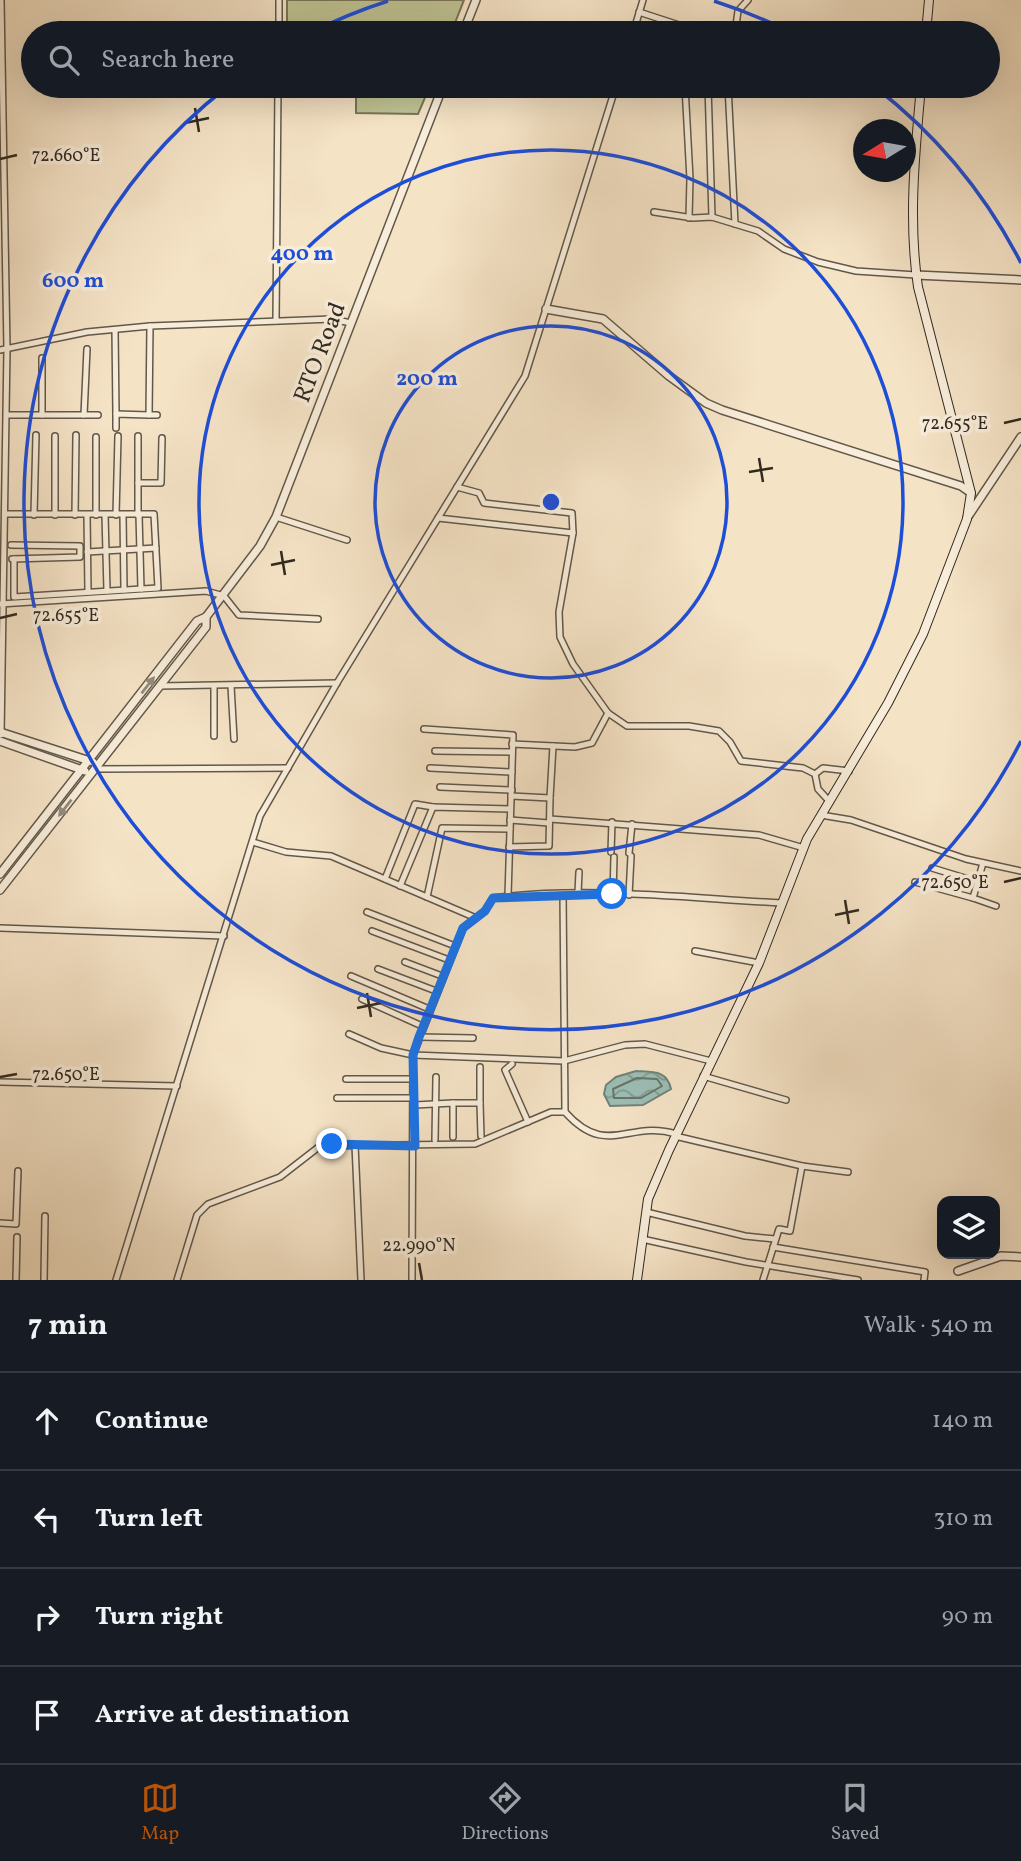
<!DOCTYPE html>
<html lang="en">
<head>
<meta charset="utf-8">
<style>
	:root { --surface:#171b24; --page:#20242c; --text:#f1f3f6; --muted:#9ea1a6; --line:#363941; --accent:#b45309 }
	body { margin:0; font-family:Vollkorn,serif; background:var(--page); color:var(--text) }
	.controls { position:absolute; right:21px; bottom:21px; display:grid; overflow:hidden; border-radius:14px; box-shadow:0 7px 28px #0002 }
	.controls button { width:63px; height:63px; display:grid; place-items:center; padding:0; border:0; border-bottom:2px solid var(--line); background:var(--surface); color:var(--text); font:35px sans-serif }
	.compass { position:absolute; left:853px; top:119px; width:63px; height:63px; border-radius:50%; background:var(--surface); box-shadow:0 7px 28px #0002; rotate:259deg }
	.stop { position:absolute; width:21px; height:21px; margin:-16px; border:5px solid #1a73e8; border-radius:50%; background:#fff }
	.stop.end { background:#1a73e8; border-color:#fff; box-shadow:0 2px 7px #0008 }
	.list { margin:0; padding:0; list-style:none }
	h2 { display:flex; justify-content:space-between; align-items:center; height:91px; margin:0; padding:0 28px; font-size:30px }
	h2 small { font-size:23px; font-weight:400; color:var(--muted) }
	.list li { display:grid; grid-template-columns:46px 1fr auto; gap:21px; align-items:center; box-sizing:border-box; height:98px; padding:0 28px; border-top:2px solid var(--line) }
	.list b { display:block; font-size:26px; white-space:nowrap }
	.list em { font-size:23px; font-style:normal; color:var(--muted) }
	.icon { flex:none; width:38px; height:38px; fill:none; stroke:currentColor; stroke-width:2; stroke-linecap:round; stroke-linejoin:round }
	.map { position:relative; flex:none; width:1021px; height:1280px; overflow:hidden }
	.search { position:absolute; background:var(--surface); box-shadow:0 7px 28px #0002; left:21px; right:21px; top:21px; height:77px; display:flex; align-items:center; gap:18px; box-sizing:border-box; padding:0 24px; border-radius:38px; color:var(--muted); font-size:26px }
	.sheet { height:483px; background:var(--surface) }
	nav { display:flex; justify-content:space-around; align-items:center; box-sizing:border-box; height:98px; border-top:2px solid var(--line); background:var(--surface); font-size:19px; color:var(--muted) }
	nav a { display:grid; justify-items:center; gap:4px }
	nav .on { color:var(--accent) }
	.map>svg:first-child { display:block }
</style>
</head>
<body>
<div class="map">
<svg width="1021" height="1280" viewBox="0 0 1021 1280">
	<defs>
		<pattern id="water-waves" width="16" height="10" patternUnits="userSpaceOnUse" patternTransform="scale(1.75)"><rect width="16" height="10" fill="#9cbeb5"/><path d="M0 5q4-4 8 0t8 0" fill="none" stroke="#809a93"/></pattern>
	</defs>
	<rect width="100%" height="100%" fill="#f5e3c6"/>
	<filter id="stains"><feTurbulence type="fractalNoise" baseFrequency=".00286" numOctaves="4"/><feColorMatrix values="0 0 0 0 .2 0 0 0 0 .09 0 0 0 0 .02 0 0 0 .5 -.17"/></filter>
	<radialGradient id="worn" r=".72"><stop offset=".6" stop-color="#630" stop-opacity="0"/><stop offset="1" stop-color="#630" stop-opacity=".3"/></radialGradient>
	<g fill="#bfc393" stroke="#787659" stroke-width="2">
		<polygon points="287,0 464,0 451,33 287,33"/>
		<polygon points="356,86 430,86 418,114 356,113"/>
	</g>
	<path fill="url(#water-waves)" stroke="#718279" stroke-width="2" d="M636 1071C653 1072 667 1070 671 1089L643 1105 610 1106 604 1094 606 1085 616 1077Z"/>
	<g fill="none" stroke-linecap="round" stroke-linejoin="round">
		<polygon stroke="#66746a" stroke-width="2" points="637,1078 657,1079 662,1086 641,1098 614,1098 613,1089"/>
		<g stroke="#625849" stroke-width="8">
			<g id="minor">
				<polyline points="639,12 691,29 693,33"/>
				<polyline points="279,33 279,0"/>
				<polyline points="633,33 643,0"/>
				<polyline points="735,33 738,11 748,0"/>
				<polyline points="685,86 690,179 689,218"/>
				<polyline points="708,86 712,217"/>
				<polyline points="728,86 735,224"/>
				<polyline points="654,212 693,218 712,217 758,231 784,249 818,262 856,271 916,275"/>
				<polyline points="276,321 278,86"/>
				<polyline points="150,326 149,415 157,415"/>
				<polyline points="115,330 116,414"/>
				<polyline points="0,350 87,332 150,326 332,319 351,323"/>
				<polyline points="42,358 42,415 98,415"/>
				<polyline points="7,415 42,415"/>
				<polyline points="84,415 87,349"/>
				<polyline points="116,428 116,414 149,415"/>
				<polyline points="138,436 138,483"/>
				<polyline points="96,437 96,515"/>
				<polyline points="6,514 154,514 158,588 14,597 14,559"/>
				<polyline points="34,515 36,435"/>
				<polyline points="55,515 55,436"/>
				<polyline points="75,515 76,435"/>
				<polyline points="87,515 88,592"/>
				<polyline points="105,515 107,591"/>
				<polyline points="116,515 118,436"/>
				<polyline points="123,515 124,590"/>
				<polyline points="138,515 138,483 161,483 162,438"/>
				<polyline points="139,515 141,589"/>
				<polyline points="276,517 347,540"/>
				<polyline points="438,518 573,533 572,513 484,503 479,493 457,487"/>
				<polyline points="573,533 559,612 560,637 573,664 608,713 627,726 689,726 719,731 730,742 741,761 803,768 815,774 818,789 830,802"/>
				<polyline points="11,545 80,546 80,557 12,559"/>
				<polyline points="87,552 156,548"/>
				<polyline points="0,604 206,591 224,596 239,615 318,619"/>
				<polyline points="159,686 337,683"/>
				<polyline points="231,686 234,739"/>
				<polyline points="424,729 513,735 508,896"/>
				<polyline points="1,735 7,349 1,0"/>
				<polyline points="214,736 214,686"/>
				<polyline points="512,744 575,747 592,743 608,713"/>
				<polyline points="435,751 511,752"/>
				<polyline points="430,768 512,772"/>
				<polyline points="96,769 288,768"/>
				<polyline points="815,774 823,768 849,771"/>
				<polyline points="440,787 512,790"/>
				<polyline points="511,796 550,798 553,746"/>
				<polyline points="821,815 851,820 966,859 1021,871"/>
				<polyline points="550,819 759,835 804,848"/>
				<polyline points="510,820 549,823"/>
				<polyline points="253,842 286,852 331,856 476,918"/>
				<polyline points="509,847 549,846 550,798"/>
				<polyline points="611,852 612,822"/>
				<polyline points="629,853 632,824"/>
				<polyline points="983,863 973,898 996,906"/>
				<polyline points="932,868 978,882"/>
				<polyline points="385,879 415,804 433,807"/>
				<polyline points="915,882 973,898"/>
				<polyline points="400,886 433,807 510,809"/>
				<polyline points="578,893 579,872"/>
				<polyline points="613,894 614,857"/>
				<polyline points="629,895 631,856"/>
				<polyline points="427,897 442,828 510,829"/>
				<polyline points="367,912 455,946"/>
				<polyline points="0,928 224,936"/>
				<polyline points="372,931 449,960"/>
				<polyline points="695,951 759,963"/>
				<polyline points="405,962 442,976"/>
				<polyline points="378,969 436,991"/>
				<polyline points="351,976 429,1009"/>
				<polyline points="362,999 422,1026"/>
				<polyline points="349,1034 381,1048 413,1055 564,1061 625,1045 645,1044 711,1061"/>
				<polyline points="419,1037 473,1038"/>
				<polyline points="512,1064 505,1070 528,1122"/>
				<polyline points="703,1076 786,1100"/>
				<polyline points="346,1079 414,1079"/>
				<polyline points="0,1082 177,1086"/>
				<polyline points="337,1098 414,1098"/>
				<polyline points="453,1103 480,1103 480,1067"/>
				<polyline points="480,1103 481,1136"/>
				<polyline points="415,1105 453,1103 453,1137"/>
				<path d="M565 1112C607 1159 629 1119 676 1134"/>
				<polyline points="675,1136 802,1166 790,1231 779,1229 763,1280"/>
				<polyline points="435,1140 436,1077"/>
				<polyline points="355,1145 361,1280"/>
				<polyline points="802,1166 848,1172"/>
				<polyline points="646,1212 745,1236 775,1239"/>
				<polyline points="0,1223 16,1224 18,1171"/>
				<polyline points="642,1239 746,1262 858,1280"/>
				<polyline points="773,1247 925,1272 924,1280"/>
				<polyline points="16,1280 17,1237"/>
				<polyline points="44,1280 45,1216"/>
				<polyline points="116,1280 260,816 337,683 525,376 616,86"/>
				<polyline points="177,1280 197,1215 208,1204 280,1177 320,1146 475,1144 551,1112 565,1112 563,894"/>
				<path d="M412 1280 413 1055 463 928 485 911 493 898C588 886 686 898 782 903"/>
			</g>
		</g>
		<g stroke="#625849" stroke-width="10">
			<g id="tertiary">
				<polyline points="463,33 476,0"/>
				<polyline points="916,275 1021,280"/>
				<polyline points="546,309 603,319 669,376 706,403 722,410 961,486 971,493"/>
				<polyline points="967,518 1021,437"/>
				<polyline points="0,732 93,762"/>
				<polyline points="0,741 85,771"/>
				<polyline points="0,874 197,621 206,617 260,546 276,517 443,86"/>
				<polyline points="0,890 206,627 206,617"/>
				<polyline points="958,1271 1001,1256 1021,1257"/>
			</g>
		</g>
		<g stroke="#31291f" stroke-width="10">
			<g id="secondary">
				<polyline points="926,33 929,0"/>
				<path d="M637 1280 648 1199 669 1150 759 963 807 839 888 703 923 634 967 519 971 493 918 287C908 220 915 154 921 86"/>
			</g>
		</g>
		<use href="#minor" stroke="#f8edda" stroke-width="5"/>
		<use href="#tertiary" stroke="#f8edda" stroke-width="7"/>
		<use href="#secondary" stroke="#f8edda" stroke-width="8"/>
	</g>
	<defs><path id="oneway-solid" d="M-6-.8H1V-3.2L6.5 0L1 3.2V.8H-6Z" transform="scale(1.75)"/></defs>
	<g fill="#948b7c">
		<use href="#oneway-solid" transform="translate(148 685) rotate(-52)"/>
		<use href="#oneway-solid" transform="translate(65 808) rotate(128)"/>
	</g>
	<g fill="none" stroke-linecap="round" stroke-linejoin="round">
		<polyline stroke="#1a73e8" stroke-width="9" points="332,1144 415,1146 413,1055 419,1037 463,928 485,911 493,898 612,894"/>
	</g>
	<path fill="none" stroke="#31291f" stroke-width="2.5" d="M195 108 199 132M185 123 209 118M0 159 17 155M1004 423 1021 419M759 458 763 482M749 472 773 468M281 551 285 575M271 565 295 560M0 618 17 614M1004 882 1021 878M845 900 849 924M835 915 859 910M367 993 371 1017M357 1008 381 1003M0 1077 17 1074M419 1263 422 1280"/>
	<g fill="none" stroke="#1d4ed8" stroke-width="3.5">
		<circle cx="551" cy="502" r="176"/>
		<circle cx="551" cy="502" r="352"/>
		<path d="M1021 741A527 527 0 1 1 227 87M312 32A527 527 0 0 1 388 1M714 1A527 527 0 0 1 790 32M875 87A527 527 0 0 1 1021 263"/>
	</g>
	<g text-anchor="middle" stroke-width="7" stroke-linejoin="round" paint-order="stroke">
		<g font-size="24" fill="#31291f" stroke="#f8edda">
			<text transform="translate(319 352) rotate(-69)" y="8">RTO Road</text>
		</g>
	</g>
	<g font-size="18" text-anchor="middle" fill="#31291f" stroke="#f8edda" stroke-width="7" stroke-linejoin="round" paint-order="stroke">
		<text x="66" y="161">72.660°E</text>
		<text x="955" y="429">72.655°E</text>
		<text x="66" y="621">72.655°E</text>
		<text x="955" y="888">72.650°E</text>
		<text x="66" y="1080">72.650°E</text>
		<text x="419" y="1251">22.990°N</text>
	</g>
	<circle cx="551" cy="502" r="10" fill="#1d4ed8" stroke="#f8edda" stroke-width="3.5"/>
	<g font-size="21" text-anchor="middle" font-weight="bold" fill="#1d4ed8" stroke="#f8edda" stroke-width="7" stroke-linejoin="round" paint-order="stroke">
		<text x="302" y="260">400 m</text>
		<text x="73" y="287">600 m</text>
		<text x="427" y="385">200 m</text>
	</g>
	<rect width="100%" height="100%" filter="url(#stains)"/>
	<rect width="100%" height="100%" fill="url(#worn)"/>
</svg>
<div class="controls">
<button><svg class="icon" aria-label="layers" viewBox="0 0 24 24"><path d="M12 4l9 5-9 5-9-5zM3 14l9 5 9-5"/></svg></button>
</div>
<svg class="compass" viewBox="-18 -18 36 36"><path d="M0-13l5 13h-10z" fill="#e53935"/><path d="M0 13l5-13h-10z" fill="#9ea1a6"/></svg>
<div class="stop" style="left:612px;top:894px"></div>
<div class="stop end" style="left:332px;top:1144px"></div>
<div class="search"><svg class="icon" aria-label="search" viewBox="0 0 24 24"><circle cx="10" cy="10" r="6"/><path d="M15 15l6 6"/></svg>Search here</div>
</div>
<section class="sheet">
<h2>7 min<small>Walk · 540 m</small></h2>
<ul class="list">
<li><svg class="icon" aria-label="ahead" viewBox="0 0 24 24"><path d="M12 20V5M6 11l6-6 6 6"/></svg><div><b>Continue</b></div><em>140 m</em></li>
<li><svg class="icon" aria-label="left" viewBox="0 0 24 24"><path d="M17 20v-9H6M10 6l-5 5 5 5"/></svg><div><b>Turn left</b></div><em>310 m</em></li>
<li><svg class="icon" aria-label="right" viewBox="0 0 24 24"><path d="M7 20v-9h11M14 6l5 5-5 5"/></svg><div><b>Turn right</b></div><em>90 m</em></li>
<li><svg class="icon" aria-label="arrive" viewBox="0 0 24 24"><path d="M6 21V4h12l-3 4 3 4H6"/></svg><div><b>Arrive at destination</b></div></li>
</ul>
</section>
<nav>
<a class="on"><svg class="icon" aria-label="map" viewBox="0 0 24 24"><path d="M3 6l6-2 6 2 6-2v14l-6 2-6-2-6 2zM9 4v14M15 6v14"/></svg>Map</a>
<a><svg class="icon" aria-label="directions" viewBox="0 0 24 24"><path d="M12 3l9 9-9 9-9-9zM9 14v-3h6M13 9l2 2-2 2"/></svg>Directions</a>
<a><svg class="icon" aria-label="saved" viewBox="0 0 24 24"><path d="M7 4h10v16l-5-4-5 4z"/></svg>Saved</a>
</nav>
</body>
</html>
